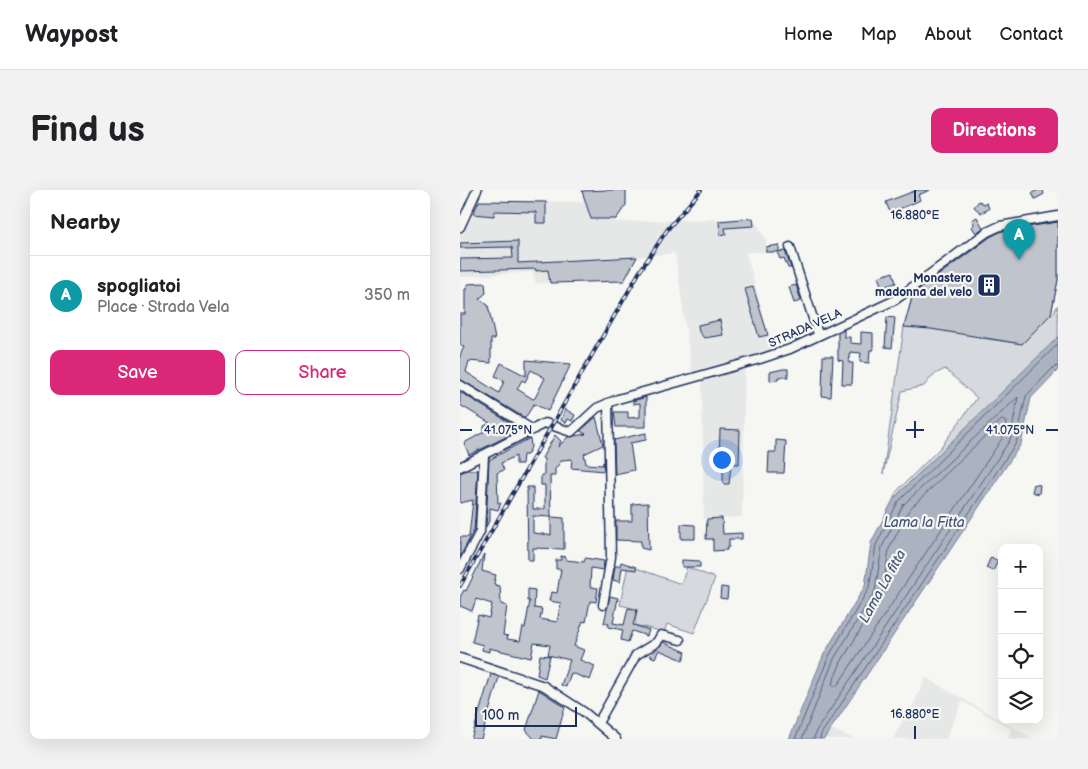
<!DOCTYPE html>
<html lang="en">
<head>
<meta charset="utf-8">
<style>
	:root { --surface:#fff; --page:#f2f2f2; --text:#202124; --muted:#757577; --line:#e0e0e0; --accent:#db2777 }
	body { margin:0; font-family:"Balsamiq Sans",sans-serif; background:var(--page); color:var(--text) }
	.controls { position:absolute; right:15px; bottom:15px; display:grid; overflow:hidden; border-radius:10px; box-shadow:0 5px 20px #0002 }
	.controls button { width:45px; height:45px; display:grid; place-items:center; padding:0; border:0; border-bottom:1px solid var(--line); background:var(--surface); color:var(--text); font:25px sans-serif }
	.scale { position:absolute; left:15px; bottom:12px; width:102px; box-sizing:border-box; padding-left:5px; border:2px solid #1b2f5e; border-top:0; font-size:14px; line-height:18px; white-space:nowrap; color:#1b2f5e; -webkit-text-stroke:4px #f6f6f2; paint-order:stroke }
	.you { position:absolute; left:261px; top:269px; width:18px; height:18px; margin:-12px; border:4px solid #fff; border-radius:50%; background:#1a73e8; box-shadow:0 0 0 8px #1a73e833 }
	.badge { display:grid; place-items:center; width:32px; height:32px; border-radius:50%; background:var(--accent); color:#fff; font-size:16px; font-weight:700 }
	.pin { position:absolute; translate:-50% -41px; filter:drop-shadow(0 1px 2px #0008) }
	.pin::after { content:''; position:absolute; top:26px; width:18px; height:15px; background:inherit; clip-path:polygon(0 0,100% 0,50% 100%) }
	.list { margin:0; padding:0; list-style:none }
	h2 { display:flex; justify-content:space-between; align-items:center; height:65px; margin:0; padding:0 20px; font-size:21px }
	h2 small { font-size:16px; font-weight:400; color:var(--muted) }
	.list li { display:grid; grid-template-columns:32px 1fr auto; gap:15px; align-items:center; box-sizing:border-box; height:80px; padding:0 20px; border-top:1px solid var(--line) }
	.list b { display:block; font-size:19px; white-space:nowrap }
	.list p { margin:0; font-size:16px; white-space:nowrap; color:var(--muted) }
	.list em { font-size:16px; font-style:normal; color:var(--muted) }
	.actions { display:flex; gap:10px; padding:15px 20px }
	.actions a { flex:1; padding:11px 0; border:1px solid var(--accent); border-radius:10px; text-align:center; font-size:18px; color:var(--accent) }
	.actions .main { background:var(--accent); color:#fff }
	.icon { flex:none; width:28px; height:28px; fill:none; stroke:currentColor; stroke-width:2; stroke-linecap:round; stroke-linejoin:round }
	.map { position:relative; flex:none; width:598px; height:549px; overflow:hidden; border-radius:10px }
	header { display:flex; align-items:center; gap:30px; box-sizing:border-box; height:70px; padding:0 25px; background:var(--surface); border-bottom:1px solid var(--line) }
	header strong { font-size:24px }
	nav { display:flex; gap:28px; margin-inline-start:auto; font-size:18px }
	.intro { display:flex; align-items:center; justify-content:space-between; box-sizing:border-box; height:120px; padding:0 30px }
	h1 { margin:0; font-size:35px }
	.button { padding:12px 22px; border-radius:10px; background:var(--accent); color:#fff; font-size:18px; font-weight:700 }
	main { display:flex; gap:30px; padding:0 30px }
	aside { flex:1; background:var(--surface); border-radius:10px; box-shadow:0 5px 20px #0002 }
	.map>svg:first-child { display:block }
</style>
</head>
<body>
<header>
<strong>Waypost</strong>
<nav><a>Home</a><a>Map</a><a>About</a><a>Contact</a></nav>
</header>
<div class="intro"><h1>Find us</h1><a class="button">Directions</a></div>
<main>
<aside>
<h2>Nearby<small></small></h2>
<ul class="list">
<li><span class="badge" style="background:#0f9aa8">A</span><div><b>spogliatoi</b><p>Place · Strada Vela</p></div><em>350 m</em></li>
</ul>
<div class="actions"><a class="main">Save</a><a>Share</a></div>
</aside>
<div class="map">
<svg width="598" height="549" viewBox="0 0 598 549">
	<rect width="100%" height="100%" fill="#f6f6f2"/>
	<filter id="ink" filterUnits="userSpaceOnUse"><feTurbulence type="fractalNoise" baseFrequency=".02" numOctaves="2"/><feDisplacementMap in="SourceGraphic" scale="10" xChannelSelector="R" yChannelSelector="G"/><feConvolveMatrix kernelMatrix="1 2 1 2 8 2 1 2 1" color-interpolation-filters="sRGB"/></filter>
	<g filter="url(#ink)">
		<g fill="#e6e7e7">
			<polygon points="15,10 125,12 131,29 156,29 156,32 293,28 306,49 306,62 286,62 313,161 285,169 282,327 244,329 242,190 232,183 215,63 177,67 164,91 76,93 72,82 0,87 0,42"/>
			<polygon points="464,487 574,549 548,549 551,538 502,511 486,549 433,549 447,522 451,519 464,492"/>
			<polygon points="369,538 395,549 364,549"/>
		</g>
		<g fill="#d6d9dd" stroke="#78849e" fill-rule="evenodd">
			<path d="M598 29V90L591 124H593L598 115V149L434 308 435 303 480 258 517 208 485 179 473 185 464 196 442 201 423 284 444 137 454 100 517 50 518 57 552 47 553 38ZM522 132 559 138 557 153 520 148Z"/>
			<polygon points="168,375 221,394 227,377 255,388 234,443 207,434 204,442 175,435 177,419 160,415"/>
		</g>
		<polygon fill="#abb2c0" stroke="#717e99" points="598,147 598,180 571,208 561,254 364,549 329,549 364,464 405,396 411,353 434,308"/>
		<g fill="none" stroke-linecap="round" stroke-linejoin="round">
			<g stroke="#556385" stroke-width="1">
				<polygon points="542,230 546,232 543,247 377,496 373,496 372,494 381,472 422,404 429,359 449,320"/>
				<polyline points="335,549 369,466 409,398 416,355 438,312 598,154"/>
				<polyline points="342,549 374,469 415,401 422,357 443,315 558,207 550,250 356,541 354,549"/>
				<polyline points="360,549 361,544 556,253 566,206 593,178 598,176"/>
			</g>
		</g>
		<g fill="#c0c4cd" stroke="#1b2f5e" fill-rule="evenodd">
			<polygon points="149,0 166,0 166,15 156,29 131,29 122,1"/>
			<polygon points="457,0 470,0 458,5 460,10 456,12 432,22 429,20 426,12"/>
			<polygon points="578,0 583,0 584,4 575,9 572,3"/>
			<polygon points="19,11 86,12 86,33 76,33 76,22 34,21 34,26 13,24"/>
			<polygon points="519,11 524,14 527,13 529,19 521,23 514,17"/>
			<polygon points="517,27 523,38 516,43 512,37 514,34 512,30"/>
			<polygon points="293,28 294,36 265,38 266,44 260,45 259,31"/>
			<polygon points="598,32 598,90 591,124 562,154 471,139 444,137 453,104 530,47 542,41"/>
			<polygon points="58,51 58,73 177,67 164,91 90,93 88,80 76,81 76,79 0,81 0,69 53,68 52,57 0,58 0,53"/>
			<polygon points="319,55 319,62 306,62 306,57"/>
			<polygon points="325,61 331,78 328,78 324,68 320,69 317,62"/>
			<polygon points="433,82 436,93 422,97 418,87"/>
			<path d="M25 93 26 103 19 109 28 115 35 149H31V173L9 171 6 182 39 203 44 191 35 186 41 173 66 186V170L111 174 88 221 74 214 65 228 0 189V165L4 157 0 155V124H5V99H7V94ZM71 180 85 188 75 208 73 209 57 199 62 190 65 192Z"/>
			<polygon points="336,95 341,111 334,113 329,97"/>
			<polygon points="293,97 308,145 299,147 285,99"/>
			<polygon points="427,127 435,128 432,158 425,157"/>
			<polygon points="260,130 263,145 244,148 239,142 238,135"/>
			<polygon points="384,140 384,147 390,147 390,153 401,154 401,142 413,143 413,160 410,160 409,173 400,172 401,163 390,162 389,173 393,173 392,194 382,194 383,171 378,170 378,143"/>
			<polygon points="363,166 373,166 371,207 362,206"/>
			<polygon points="323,179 328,179 328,187 318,187 318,190 310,191 310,182"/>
			<polygon points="0,202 55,236 50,245 9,265 4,253 24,242 24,236 30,233 0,215"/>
			<polygon points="186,207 186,237 156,237 154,222 168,222 168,228 180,227 180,213 173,214 173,211"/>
			<polygon points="105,219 115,225 112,231 108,229 106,233 101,230"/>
			<path d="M136 227 143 255 124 264 126 274 143 275V272L144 281 111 278 112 269 102 270 95 279V286H90L91 327 104 328V359L73 358V370H68L67 297H73V319H85V295H81V285H84V269L82 268 95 245 101 251 98 257 108 247 126 244 120 241ZM73 326 91 327V345L73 343Z"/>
			<polygon points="260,239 280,240 279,274 271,274 269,294 263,294 263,273 259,273"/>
			<polygon points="186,243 186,250 170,253 174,280 155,284 154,250"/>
			<polygon points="70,248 71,257 67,265 63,265 62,274 56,274 56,266 41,273 44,280 37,283 38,313 41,313 38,320 30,318 30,329 26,337 29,270"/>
			<polygon points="316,250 326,251 324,283 308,283 309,262 316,262"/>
			<polygon points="7,280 18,280 14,340 0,367 0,347 9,347 13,310 0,313 0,283"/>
			<polygon points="574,294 580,295 579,304 572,302"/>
			<polygon points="188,313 189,360 181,358 181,351 156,350 156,331 172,331 172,314"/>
			<polygon points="262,328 263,344 282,343 282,349 269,349 269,357 267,357 267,360 253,361 253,349 246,349 247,329"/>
			<polygon points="221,334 235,335 235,349 221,349"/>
			<polygon points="24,364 22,381 36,385 34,392 35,395 40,396 41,414 47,416 43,445 48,446 47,449 60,451 63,437 65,438 70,411 68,411 68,399 75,400 74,418 82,419 80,429 97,432 101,413 89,411 91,402 97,403 101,379 96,379 96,370 101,370 101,366 106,367 106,370 124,372 125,368 144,371 143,380 131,378 130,397 138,398 136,412 130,411 126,432 123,431 114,456 124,460 120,470 135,476 130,490 111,483 106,497 101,495 110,470 88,465 90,455 74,453 71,468 29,458 29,462 22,460 23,455 12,452 18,425 29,428 32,414 16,409 12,421 0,416 0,407 4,400 6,401"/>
			<polygon points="531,367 538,371 533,381 526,378"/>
			<polygon points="222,370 240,371 240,377 222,377"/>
			<polygon points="161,372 176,377 176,380 162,378 160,392 153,390 155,376 160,376"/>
			<polygon points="261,397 268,398 267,409 260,408"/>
			<polygon points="150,406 158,408 153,433 164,435 168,418 177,420 173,435 189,440 187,446 172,441 168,452 161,450 163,440 148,437 149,434 144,433"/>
			<polygon points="203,452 226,462 223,470 199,460 195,468 190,466"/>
			<polygon points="80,465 90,466 85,488 77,485"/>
			<polygon points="31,484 39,487 21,549 11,549"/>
			<polygon points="79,500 105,517 96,549 82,546 82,549 74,549 66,540"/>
		</g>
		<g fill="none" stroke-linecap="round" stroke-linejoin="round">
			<g stroke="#1b2f5e" stroke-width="11">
				<g id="minor">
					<polyline points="0,37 17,0"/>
					<polyline points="330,57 358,144"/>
					<polyline points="0,195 73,240"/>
					<polyline points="0,277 85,233 111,242 137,218 158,209 300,169 330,159 435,110 527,42 540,36 598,26"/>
					<polyline points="0,379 20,342 24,265"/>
					<polyline points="143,415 151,367 148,213"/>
					<polyline points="0,468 84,496 124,522 156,549"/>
					<polyline points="138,533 176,465 197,452 201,445 220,450"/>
				</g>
			</g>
			<use href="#minor" stroke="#f6f6f2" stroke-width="8"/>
			<g stroke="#1b2f5e" stroke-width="4">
				<polyline id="rail" points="0,396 180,81 207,40 241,0"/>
			</g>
			<use href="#rail" stroke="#f6f6f2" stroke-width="2" stroke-dasharray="5.5" stroke-linecap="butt"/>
		</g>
	</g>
	<path fill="none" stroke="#1b2f5e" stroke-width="2" d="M455 0V12M455 231V248M0 240H12M446 240H464M586 240H598M455 536V549"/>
	<defs>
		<g id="building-square" transform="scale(1.25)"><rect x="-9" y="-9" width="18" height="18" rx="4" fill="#1b2f5e" stroke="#f6f6f2"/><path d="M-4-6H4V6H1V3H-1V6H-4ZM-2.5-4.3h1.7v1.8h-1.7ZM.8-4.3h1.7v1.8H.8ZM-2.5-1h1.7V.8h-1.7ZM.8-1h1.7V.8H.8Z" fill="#fff"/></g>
	</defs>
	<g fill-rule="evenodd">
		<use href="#building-square" x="529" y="95"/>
	</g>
	<g text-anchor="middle" stroke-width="4.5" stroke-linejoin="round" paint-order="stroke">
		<g font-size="12" font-weight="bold" fill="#1b2f5e" stroke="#f6f6f2" text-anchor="end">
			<text x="512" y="92">Monastero<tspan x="512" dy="14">madonna del velo</tspan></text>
		</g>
		<g font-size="12" fill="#1b2f5e" stroke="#f6f6f2">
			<text transform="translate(345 138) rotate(-24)" y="4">STRADA VELA</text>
		</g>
		<g font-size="14" font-style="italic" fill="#46567b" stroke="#f6f6f2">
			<text x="464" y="337">Lama la Fitta</text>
			<text transform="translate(422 396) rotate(-61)" y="5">Lama La fitta</text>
		</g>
	</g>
	<g font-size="12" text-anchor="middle" fill="#1b2f5e" stroke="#f6f6f2" stroke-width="4.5" stroke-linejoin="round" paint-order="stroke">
		<text x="455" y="29">16.880°E</text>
		<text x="48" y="244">41.075°N</text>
		<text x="550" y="244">41.075°N</text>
		<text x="455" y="528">16.880°E</text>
	</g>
</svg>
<div class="controls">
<button>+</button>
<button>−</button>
<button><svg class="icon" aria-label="locate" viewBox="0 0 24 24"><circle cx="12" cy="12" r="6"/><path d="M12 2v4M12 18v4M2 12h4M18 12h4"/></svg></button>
<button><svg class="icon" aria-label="layers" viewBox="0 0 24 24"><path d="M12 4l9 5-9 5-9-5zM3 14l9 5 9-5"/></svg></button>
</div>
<div class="scale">100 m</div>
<div class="you"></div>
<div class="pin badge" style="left:559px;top:70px;background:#0f9aa8">A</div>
</div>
</main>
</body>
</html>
